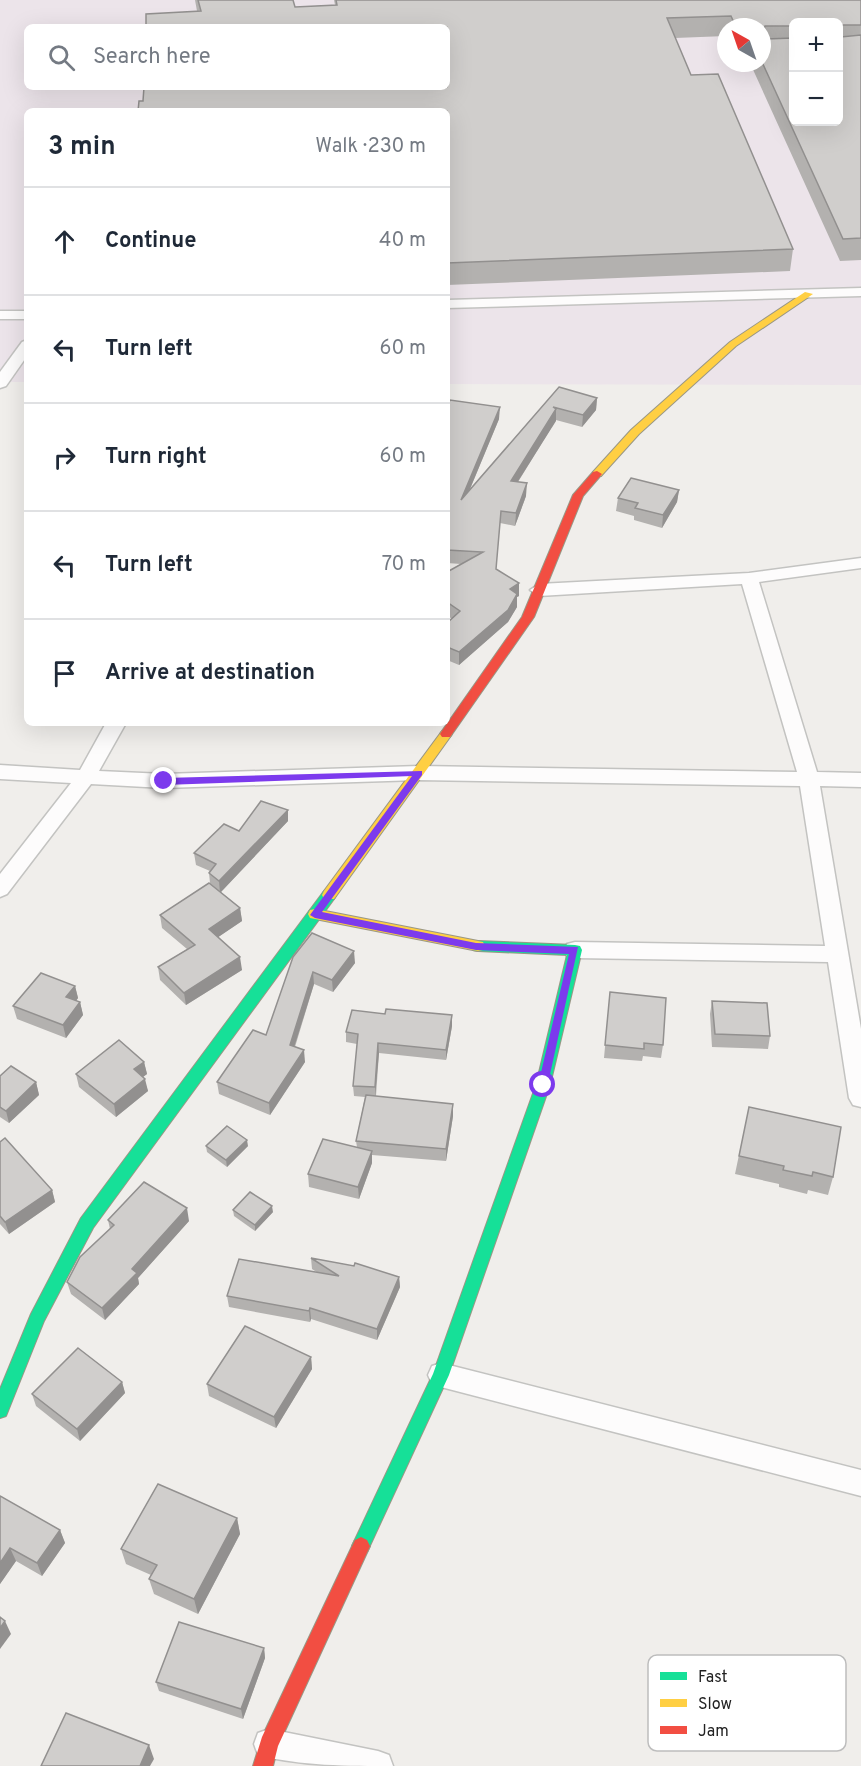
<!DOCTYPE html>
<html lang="en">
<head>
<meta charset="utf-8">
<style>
	:root { --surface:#fff; --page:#f6f6f7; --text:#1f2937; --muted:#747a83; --line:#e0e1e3 }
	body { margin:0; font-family:Overpass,sans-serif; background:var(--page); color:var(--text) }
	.controls { position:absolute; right:18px; top:18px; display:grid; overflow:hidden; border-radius:9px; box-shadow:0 6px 24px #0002 }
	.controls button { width:54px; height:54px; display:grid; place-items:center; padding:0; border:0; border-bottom:2px solid var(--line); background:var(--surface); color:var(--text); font:30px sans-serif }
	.compass { position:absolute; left:717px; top:18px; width:54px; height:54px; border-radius:50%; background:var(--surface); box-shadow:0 6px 24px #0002; rotate:320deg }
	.stop { position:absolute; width:18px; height:18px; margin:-14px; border:4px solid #7c3aed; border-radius:50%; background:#fff }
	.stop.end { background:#7c3aed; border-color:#fff; box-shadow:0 2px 6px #0008 }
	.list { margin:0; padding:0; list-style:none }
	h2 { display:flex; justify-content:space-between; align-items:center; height:78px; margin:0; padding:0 24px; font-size:26px }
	h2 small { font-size:20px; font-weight:400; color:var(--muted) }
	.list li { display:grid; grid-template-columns:39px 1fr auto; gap:18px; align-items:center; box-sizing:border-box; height:108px; padding:0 24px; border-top:2px solid var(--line) }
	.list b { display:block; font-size:22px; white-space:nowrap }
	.list em { font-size:20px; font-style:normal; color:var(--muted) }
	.icon { flex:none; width:33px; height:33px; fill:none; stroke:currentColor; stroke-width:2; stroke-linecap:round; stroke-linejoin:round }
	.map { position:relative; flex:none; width:861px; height:1766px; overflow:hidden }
	.search { position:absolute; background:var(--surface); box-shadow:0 6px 24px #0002; left:24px; top:24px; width:426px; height:66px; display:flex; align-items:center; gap:15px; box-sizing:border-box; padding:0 21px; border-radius:9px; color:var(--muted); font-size:22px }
	.panel { position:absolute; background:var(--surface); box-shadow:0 6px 24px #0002; left:24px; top:108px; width:426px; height:618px; border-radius:9px }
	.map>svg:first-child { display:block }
</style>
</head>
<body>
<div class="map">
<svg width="861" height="1766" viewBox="0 0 861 1766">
	<rect width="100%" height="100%" fill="#f0eeeb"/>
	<path fill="#ece4ea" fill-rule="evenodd" d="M0 0H861V385L447 384V111H27V382H0ZM794 22H838V122H794ZM27 27H447V87H27ZM726 27H762V63H726Z"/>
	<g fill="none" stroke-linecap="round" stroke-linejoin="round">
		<g stroke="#c3c3c1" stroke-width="3">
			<g id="street">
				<polygon points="861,288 861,296 447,308 447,300"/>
				<rect x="0" y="311" width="27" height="8"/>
				<polygon points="27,340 27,356 6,386 0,388 0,372 22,342"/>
				<polygon points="861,558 861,568 759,582 817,772 861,773 861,787 820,786 861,1029 861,1107 853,1105 849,1098 828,962 575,958 567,956 564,950 567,944 575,942 825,946 800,786 419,780 164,788 91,784 7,894 0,897 0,874 71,783 0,779 0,765 80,770 106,723 126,723 99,771 164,774 419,766 797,772 742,584 539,596 530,590 539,584 749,573"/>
				<polygon points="441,1363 861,1470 861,1496 441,1387 432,1384 428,1375 432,1366"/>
				<path d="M269 1729 378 1751 389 1755 393 1766C349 1766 300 1766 258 1755L254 1744 258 1733Z"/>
			</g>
		</g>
		<g stroke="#999785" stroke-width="2">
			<g id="fast">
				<polygon points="329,890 336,895 334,899 93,1228 44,1321 6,1416 0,1418 0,1389 31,1314 81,1218 324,891"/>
				<polygon points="478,941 575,945 580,946 582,950 550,1085 449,1375 367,1552 361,1555 355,1552 352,1546 433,1374 536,1085 567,955 478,951 473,950 471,946 473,942"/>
			</g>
		</g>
		<g stroke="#999785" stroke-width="2">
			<g id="slow">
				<polygon points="805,292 813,294 736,346 639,434 601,476 593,476 593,472 631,430 730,342"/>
				<polygon points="446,730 452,734 450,737 334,899 324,899 322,895 324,891 442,731"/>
				<polygon points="315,909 478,941 483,942 485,946 483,950 478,951 310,918 308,914 310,910"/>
			</g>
		</g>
		<g stroke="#999785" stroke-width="2">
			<g id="jam">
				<polygon points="597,471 602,474 583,496 534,617 450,737 442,737 440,734 442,731 522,617 573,495 593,472"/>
				<polygon points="361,1537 367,1540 370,1546 278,1746 273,1766 253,1766 262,1737 355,1540"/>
			</g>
		</g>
		<use href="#street" fill="#fdfcfc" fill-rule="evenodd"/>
		<use href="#fast" fill="#16e098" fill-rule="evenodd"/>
		<use href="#slow" fill="#ffcf43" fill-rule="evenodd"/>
		<use href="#jam" fill="#f24e42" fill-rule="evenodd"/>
	</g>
	<g fill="#b3b1af" fill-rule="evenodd">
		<path d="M195 0H293L295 7 335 5 334 0H861V260L840 261 750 63H762V27H726V36L675 38 691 75 793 249 790 271 447 285V111L143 101 197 11ZM794 22H838L794 122Z"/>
		<polygon points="559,387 597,398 596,410 582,427 556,420 518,482 526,496 515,526 500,523 496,569 519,596 517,597 517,607 508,622 459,665 447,660 447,623 452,619 447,615 447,572 461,564 447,563 447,407 499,419 470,489"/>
		<polygon points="679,490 677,502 662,528 634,520 634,516 616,511 618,498"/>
		<polygon points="288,810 288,821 221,892 240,908 242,921 218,937 242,970 186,1005 160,980 158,967 187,949 162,928 160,915 210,883 209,873 210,871 196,865 194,853 239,831"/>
		<polygon points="293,957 355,963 333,992 314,984 295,1047 305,1062 270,1115 219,1094 217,1082 266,1035"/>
		<polygon points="75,986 78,998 76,1001 80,1002 83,1015 66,1038 17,1019 13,1006"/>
		<polygon points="610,992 663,1045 661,1058 643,1056 642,1061 604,1058"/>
		<polygon points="712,1001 770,1036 768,1049 712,1047 710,1014"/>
		<polygon points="385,1014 452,1015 452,1026 446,1060 379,1053 376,1096 453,1104 453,1116 446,1161 372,1155 372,1163 359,1199 309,1187 308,1174 357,1147 356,1141 365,1097 354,1096 353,1086 357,1044 346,1042 346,1032"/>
		<polygon points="144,1062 147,1074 143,1077 148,1091 116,1117 79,1087 76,1074"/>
		<polygon points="0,1076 36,1082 39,1095 9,1123 0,1117"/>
		<polygon points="749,1107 833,1177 828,1195 808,1190 807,1194 779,1187 779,1184 735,1174"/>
		<polygon points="0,1142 52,1190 55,1202 9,1234 0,1224"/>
		<polygon points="206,1146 248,1146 227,1167 207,1152"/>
		<polygon points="233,1210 273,1212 255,1231 234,1216"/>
		<polygon points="108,1220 189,1221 138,1278 139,1284 105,1320 71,1294 67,1282 110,1229"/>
		<polygon points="311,1258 399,1277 400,1287 377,1340 311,1319 310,1322 229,1307 227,1296 318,1273 312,1269"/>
		<polygon points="311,1357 312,1369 276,1428 209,1396 207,1384"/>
		<polygon points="122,1382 125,1393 80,1441 36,1406 32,1394"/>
		<polygon points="0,1496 60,1530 65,1543 42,1576 16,1561 0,1584"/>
		<polygon points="237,1518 240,1534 198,1614 154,1594 149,1579 151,1575 126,1564 121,1549"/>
		<polygon points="264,1648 265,1658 243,1719 159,1691 156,1682"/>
	</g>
	<g fill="#92908f">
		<polygon points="597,398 596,410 582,427 583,415"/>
		<polygon points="500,407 499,419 460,513 461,500"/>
		<polygon points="556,409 556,421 510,494 511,481"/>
		<polygon points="527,483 526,496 515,526 516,513"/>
		<polygon points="679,490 677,502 662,528 663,515"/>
		<polygon points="519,583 519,596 517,597 517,607 508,622 459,665 459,652 510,589"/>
		<polygon points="288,810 288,821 220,893 219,881"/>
		<polygon points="240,908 242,921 211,942 209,929"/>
		<polygon points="354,951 355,963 333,992 332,980"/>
		<polygon points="240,957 242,970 186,1005 184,993"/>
		<polygon points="313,972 314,984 291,1057 290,1045"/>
		<polygon points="75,986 78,998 69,1010 66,997"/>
		<polygon points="80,1002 83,1015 66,1038 63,1025"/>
		<polygon points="452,1015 452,1026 446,1060 446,1050"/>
		<polygon points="378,1043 379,1053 375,1097 375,1087"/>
		<polygon points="304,1050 305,1062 270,1115 269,1103"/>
		<polygon points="144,1062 147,1074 136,1082 134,1069"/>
		<polygon points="145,1079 148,1091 116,1117 114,1104"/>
		<polygon points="36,1082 39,1095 9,1123 6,1111"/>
		<polygon points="453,1104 453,1116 446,1161 446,1149"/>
		<polygon points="247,1140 248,1146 227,1167 226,1160"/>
		<polygon points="372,1151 372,1163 359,1199 358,1187"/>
		<polygon points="52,1190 55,1202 9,1234 5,1222"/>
		<polygon points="272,1206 273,1212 255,1231 255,1225"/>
		<polygon points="187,1208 189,1221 138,1278 139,1284 105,1320 102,1308 132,1269"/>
		<polygon points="399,1277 400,1287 377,1340 377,1329"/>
		<polygon points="310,1308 311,1319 310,1322 309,1311"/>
		<polygon points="311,1357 312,1369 276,1428 274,1417"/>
		<polygon points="122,1382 125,1393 80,1441 77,1429"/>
		<polygon points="237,1518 240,1534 198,1614 194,1599"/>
		<polygon points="60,1530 65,1543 42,1576 37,1563"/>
		<polygon points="10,1548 16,1561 0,1584 0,1563"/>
		<polygon points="5,1621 11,1634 0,1649 0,1628"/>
		<polygon points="264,1648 265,1658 243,1719 241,1709"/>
		<polygon points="149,1745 154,1759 150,1766 140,1766"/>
	</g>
	<g fill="#d0cecc" stroke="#92908f" stroke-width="1.5" fill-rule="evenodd">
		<path d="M198 0H293L295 7 337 5 336 0H861V25H840L841 37 861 35V238L843 239 762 62V27H736L731 16 667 18 691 75 718 74 793 249 447 263V111H138L139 101H143L144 87H447V27H146V14L201 11ZM794 22H838V122H794V38L765 39 762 37 765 26H794Z"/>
		<polygon points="559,387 597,398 583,415 553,407 556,409 511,481 527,483 516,513 501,511 496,569 519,583 510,589 517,594 508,610 459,652 447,647 447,623 460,611 447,602 447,572 483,552 447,550 447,407 450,400 500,407 461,500"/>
		<polygon points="631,478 679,490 663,515 635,508 638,503 618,498"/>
		<polygon points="261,801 288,810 219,881 209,873 216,864 194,853 224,824 239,831"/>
		<polygon points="209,883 240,908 209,929 240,957 184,993 158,967 195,945 160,915"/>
		<polygon points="312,933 354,951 332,980 313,972 290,1045 304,1050 269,1103 217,1082 253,1030 266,1035 293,957"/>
		<polygon points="41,973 75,986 66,997 80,1002 63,1025 13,1006"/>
		<polygon points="610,992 666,998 663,1045 644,1043 644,1049 605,1045"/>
		<polygon points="712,1001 767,1003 770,1036 715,1034"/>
		<polygon points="386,1009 452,1015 446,1050 378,1043 375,1087 353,1086 358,1034 346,1032 352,1010 385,1014"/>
		<polygon points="119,1040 144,1062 134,1069 145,1079 114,1104 76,1074"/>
		<polygon points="11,1066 36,1082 6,1111 0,1107 0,1076"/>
		<polygon points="366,1095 453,1104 446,1149 356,1141"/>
		<polygon points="749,1107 841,1127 833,1177 813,1172 812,1176 783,1170 784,1166 739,1156"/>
		<polygon points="227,1126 247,1140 226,1160 206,1146"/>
		<polygon points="5,1138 52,1190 5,1222 0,1216 0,1142"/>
		<polygon points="323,1139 372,1151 358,1187 308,1174"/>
		<polygon points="144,1182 187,1208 132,1269 137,1273 102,1308 67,1282 80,1257 114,1225 108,1220"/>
		<polygon points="250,1192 272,1206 255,1225 233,1210"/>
		<polygon points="311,1258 354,1266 355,1263 399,1277 377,1329 310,1308 309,1311 227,1296 239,1259 339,1276"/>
		<polygon points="245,1326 311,1357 274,1417 207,1384"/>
		<polygon points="78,1348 122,1382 77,1429 32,1394"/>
		<polygon points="158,1484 237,1518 194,1599 149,1579 157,1565 121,1549"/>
		<polygon points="0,1496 60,1530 37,1563 10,1548 0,1563"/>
		<polygon points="0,1617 5,1621 0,1628"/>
		<polygon points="179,1622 264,1648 241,1709 156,1682"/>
		<polygon points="66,1713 149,1745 140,1766 41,1766"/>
	</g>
	<polygon fill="#7c3aed" points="422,771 422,775 322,912 476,943 578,947 547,1088 539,1088 538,1085 569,954 476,950 315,918 310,915 412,776 164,785 159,781 164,778"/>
	<rect x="648" y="1655" width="198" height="96" rx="9" fill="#fff" stroke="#bdbdbd" stroke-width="1.5"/>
	<rect x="660" y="1672" width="27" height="8" fill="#16e098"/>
	<rect x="660" y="1699" width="27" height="8" fill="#ffcf43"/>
	<rect x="660" y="1726" width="27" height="8" fill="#f24e42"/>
	<g font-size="16" fill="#222">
		<text x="698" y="1682">Fast</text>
		<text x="698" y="1709">Slow</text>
		<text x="698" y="1736">Jam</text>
	</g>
</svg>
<div class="controls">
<button>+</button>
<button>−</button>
</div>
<svg class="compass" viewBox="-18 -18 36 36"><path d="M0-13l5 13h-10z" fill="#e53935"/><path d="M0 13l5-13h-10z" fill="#747a83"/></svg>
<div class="stop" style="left:543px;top:1085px"></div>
<div class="stop end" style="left:164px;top:781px"></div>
<div class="search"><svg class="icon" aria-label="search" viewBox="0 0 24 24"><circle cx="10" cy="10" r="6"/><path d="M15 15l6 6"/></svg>Search here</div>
<section class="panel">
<h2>3 min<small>Walk · 230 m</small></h2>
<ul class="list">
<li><svg class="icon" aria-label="ahead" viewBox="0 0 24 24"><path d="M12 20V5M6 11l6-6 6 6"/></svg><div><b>Continue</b></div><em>40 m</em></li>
<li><svg class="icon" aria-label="left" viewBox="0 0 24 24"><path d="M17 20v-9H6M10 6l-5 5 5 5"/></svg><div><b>Turn left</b></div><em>60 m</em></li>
<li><svg class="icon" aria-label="right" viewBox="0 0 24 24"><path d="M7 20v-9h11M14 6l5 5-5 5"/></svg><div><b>Turn right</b></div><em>60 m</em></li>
<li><svg class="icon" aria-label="left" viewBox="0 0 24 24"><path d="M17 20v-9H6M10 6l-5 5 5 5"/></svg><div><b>Turn left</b></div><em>70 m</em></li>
<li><svg class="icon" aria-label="arrive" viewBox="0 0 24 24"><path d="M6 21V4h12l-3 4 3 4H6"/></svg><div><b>Arrive at destination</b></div></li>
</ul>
</section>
</div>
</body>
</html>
